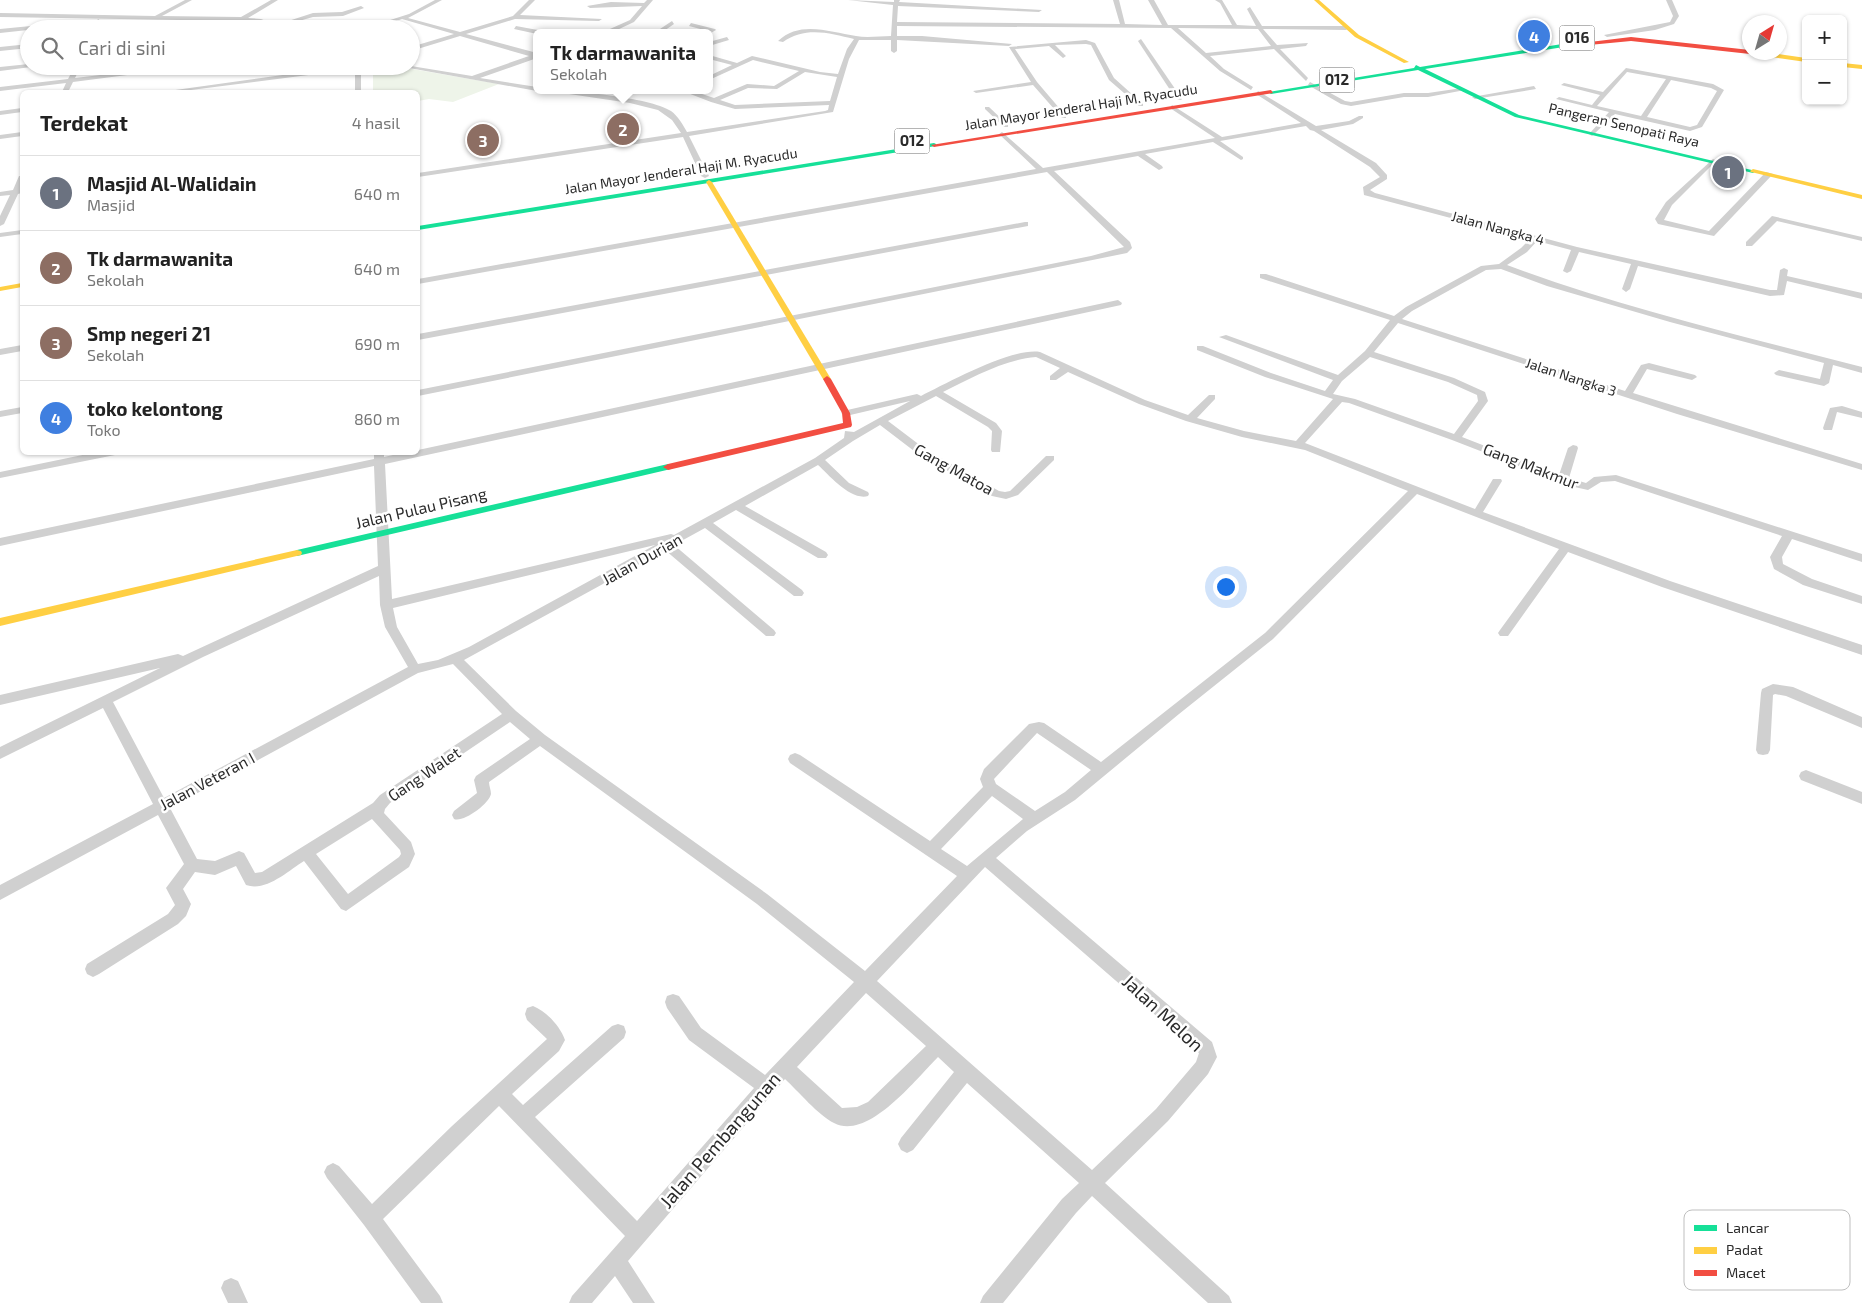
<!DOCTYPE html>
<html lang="id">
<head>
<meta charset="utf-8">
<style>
	:root { --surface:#fff; --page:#f2f2f2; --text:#222; --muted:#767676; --line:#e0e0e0; --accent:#ea580c }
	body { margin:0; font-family:"Exo 2",sans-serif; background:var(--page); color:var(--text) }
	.controls { position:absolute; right:15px; top:15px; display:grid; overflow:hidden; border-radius:8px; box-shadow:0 1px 4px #0004 }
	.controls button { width:45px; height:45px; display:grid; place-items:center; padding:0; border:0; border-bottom:1px solid var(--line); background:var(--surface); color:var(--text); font:25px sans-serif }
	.compass { position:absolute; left:1742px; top:15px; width:45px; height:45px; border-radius:50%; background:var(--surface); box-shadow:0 1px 4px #0004; rotate:37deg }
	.you { position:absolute; left:1225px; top:586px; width:18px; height:18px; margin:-12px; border:4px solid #fff; border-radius:50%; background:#1a73e8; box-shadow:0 0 0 8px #1a73e833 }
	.badge { display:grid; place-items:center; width:32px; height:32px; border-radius:50%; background:var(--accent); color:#fff; font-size:16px; font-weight:700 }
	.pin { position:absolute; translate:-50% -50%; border:2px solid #fff; box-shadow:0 1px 5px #0006 }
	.popup { position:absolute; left:533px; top:29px; width:180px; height:65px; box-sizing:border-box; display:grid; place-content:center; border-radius:8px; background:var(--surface); filter:drop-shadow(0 1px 4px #0005); font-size:16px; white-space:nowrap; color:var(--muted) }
	.popup b { font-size:19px; color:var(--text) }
	.popup::after { content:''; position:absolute; left:50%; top:100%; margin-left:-10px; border:10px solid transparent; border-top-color:var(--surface) }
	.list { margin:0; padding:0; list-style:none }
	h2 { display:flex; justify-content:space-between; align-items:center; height:65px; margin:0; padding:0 20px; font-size:21px }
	h2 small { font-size:16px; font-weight:400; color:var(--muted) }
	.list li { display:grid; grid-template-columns:32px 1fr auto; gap:15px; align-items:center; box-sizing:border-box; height:75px; padding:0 20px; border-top:1px solid var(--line) }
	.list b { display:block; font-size:19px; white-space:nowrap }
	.list p { margin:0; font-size:16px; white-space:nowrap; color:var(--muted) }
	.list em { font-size:16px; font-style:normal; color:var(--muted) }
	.icon { flex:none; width:28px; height:28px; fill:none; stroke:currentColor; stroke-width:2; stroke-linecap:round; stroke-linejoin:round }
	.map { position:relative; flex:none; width:1862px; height:1303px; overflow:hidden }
	.search { position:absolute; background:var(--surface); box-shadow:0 1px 4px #0004; left:20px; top:20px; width:400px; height:55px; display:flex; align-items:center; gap:12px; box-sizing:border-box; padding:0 18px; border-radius:28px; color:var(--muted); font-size:19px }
	.panel { position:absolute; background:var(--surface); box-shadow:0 1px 4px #0004; left:20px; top:90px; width:400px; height:365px; border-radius:8px }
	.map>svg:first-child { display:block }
</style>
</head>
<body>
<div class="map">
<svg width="1862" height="1303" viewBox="0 0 1862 1303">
	<rect width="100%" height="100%" fill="#fff"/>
	<polygon fill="#eef4e9" points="373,66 395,66 499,84 453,102 429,99 418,101 418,92 373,92"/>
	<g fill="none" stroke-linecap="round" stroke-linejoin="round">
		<g fill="#d0d0d0" fill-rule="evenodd">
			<polygon points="185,0 192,0 162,16 241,17 271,0 278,0 248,18 261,19 276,25 313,13 342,12 361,6 364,8 343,16 313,17 281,26 286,29 242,21 0,17 0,13 155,16"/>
			<polygon points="435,0 442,0 408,18 460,32 513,16 529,0 535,0 520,15 602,19 599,21 515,19 466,34 537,53 537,58 480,78 537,87 537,90 539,90 537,91 398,66 411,66 472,76 529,56 460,36 411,51 411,47 454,34 402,19 372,29 362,29 409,14"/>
			<polygon points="647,0 653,0 634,22 617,30 640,33 601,33 630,20 642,6 590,8 587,6 611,2 644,3"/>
			<path d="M848 0 894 2V0H900L899 2 1042 10 1039 12 898 6 897 22 1120 24 1113 0H1119L1125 24 1162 25 1148 0H1154L1168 25H1232L1220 3 1215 0H1222L1237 25 1256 26 1247 9 1250 7 1262 26H1346L1349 28 1346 30 1263 29 1277 45 1308 43 1306 46 1280 49 1308 78 1306 81 1274 49 1210 56 1224 69 1253 87 1251 90 1220 71 1171 28 897 26V36H922L1012 44 1009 46 897 40V51L894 53 891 51V40H859L849 59 833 112 689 136 709 176 705 178 701 176 683 137 418 177V173L681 133 672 120 658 110 630 103 542 90C569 90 649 97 671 111 678 116 683 125 687 132L825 111 828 110 829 105 735 109 711 102 680 90H690L714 98 747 84 774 86 799 71 753 60 709 80V76L732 65 709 59V55L737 63 752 56 820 72 838 74 847 49 854 39C830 33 805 26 783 42L778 41C800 20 830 32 856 36 867 38 880 36 891 36L893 5ZM1178 28 1258 29 1271 46 1206 53ZM805 72 837 77 830 101 735 105 720 100 748 88 777 89Z"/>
			<polygon points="1666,0 1672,0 1679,16 1674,24 1655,30 1607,37 1604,35 1670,22 1673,16"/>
			<polygon points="98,19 101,21 98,29 92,29"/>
			<polygon points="82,21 84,24 0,33 0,29"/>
			<polygon points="672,21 674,24 661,33 654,33"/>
			<polygon points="227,23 229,26 189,29 192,27"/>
			<polygon points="691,23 715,29 716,30 709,34 705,33 708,31 689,26"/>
			<polygon points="516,26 543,31 546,33 537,34 514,29"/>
			<polygon points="727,37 729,40 709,46 709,42"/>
			<polygon points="1141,39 1182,99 1181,100 1176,99 1138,41"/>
			<polygon points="1086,40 1095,43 1114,78 1143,104 1143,106 1139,106 1109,80 1091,45 1086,44 1055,45 1066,56 1063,58 1049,46 1015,49 1037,82 1066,116 1066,118 1062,118 1033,85 976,93 973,91 1031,82 1009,47"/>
			<polygon points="29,44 29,48 0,51 0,47"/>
			<polygon points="29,64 31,67 0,71 0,67"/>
			<polygon points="75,66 81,66 75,78 177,66 197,66 73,82 68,92 62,92 66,83 0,91 0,87 68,79"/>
			<polygon points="347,66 366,66 361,68 361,92 355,92 355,69 175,92 161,92"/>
			<path d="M1626 68 1713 84 1724 90 1702 127 1690 131 1615 114 1592 136 1589 134 1590 133 1609 112 1556 99 1559 97 1592 105 1600 95 1561 85 1564 83 1603 92ZM1627 72 1666 79 1641 116 1597 106ZM1671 80 1711 88 1717 91 1697 125 1690 127 1647 117Z"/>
			<polygon points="1310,82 1345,101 1351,102 1404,93 1428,93 1462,88 1465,90 1428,97 1404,97 1351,106 1341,104 1308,85"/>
			<polygon points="1534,86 1536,89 1475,99 1472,97"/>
			<path d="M1258 91 1316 126 1349 121 1359 116H1363V118L1353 124 1321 130 1376 163 1387 175V179L1370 190 1375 193 1577 247 1770 290H1777L1780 270 1784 268 1788 270 1787 276 1862 293V299L1787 281 1784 295 1770 296 1638 266 1630 289 1626 292 1622 289 1631 264 1579 252 1571 271 1567 273 1563 271 1571 250 1537 241 1527 252 1507 265C1622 308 1743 336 1862 367V373L1833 365 1829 383 1824 386 1776 375 1774 373 1779 370 1820 379 1824 363 1670 322 1547 286 1501 269 1486 270 1412 311 1402 319 1625 391 1641 365 1649 363 1695 375 1697 377 1692 380 1647 369 1633 393 1862 464V470L1677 414 1398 323 1374 352 1454 378 1485 392 1488 401 1462 437 1559 475 1568 448 1573 445 1577 446 1578 448 1569 478 1586 483 1594 477 1616 475 1862 554V562L1792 539 1782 557 1783 564 1812 579 1862 596V604L1803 585 1774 569 1770 557 1782 536 1615 481 1601 482 1588 490 1570 486 1452 440 1349 403 1342 402 1305 443 1475 509 1493 479H1501L1502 481 1483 512 1670 581 1862 645V655L1662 587 1568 552 1508 636H1500L1498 633 1500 630 1559 549 1417 494 1273 639 1179 714 1075 800 1027 831 996 858 1212 1042 1217 1057 1208 1074 1168 1121 1105 1183 1229 1296 1232 1303H1208L1092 1196 1076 1213 1003 1303H980L983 1296 1062 1199 1079 1183 967 1083 913 1150 907 1153 901 1150 898 1144 901 1138 954 1072 938 1057C916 1079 868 1141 834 1123 819 1116 798 1091 785 1079L628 1261 655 1303H633L615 1276 592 1303H569L572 1296 625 1236 499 1106 383 1219 440 1296 443 1303H421L364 1225 327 1178 324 1172 327 1166 333 1163 339 1166 372 1204 452 1126 547 1039 527 1020 525 1014 527 1008 533 1006C547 1012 560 1026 565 1040L559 1051 512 1094 523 1105 612 1026 618 1024 624 1026 626 1032 624 1038 535 1117 637 1221 754 1088 689 1040 667 1008 665 1002 667 996 673 994 679 996 701 1028 765 1075 854 982 757 904 540 746 489 782C489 786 491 790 491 794 489 804 463 823 454 819L452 815 454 811 477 793 474 780 476 776 530 739 510 722 390 803 385 809 384 813 411 842 415 854 409 867 346 911 341 909 304 861C288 871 266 892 246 885L236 866 215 875 195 872 183 889 191 904 186 916 178 924 99 974 93 977 87 974 85 969 87 964 168 914 175 905 166 888 184 864 158 815 0 900V885L153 804 103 708 0 759V747L160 668 0 705V695L178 654 183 656 378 566 374 466 0 546V538L374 459V452H384V457L406 452H418V450L1118 300 1122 303 1121 305 385 464 392 599 671 534 674 535 815 458 844 438 845 431 854 432 910 401 846 416 841 413 843 411 917 394 921 396C947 383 1013 347 1040 352L1145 400 1188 415 1209 395H1215V399L1197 418 1244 431 1296 441 1333 399 1265 377 1197 350V346H1203L1271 373 1325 391 1333 380 1219 337 1226 335 1338 375 1365 351 1390 320 1260 278V274H1266L1394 316 1406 307 1481 266 1499 264 1521 248 1530 239 1364 195 1363 187 1380 177 1370 167 1314 131 1310 130 1306 126 1220 141 1243 157V159L1241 160 1213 142 1145 154 1162 166 1163 168 1159 170 1138 156 1054 171 1130 242 1132 248 1127 253 418 396V390L1091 256 1124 247 1047 172 418 284V279L1036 169 1000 135 999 134 1002 132 1043 168 1215 138 1170 108 1172 105 1222 137 1301 123 1256 94ZM1036 357 1060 368 1050 376V380H1056L1068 372 1139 404 1186 421 1242 437 1305 450 1408 491 1265 633 1101 762 1044 723 1039 722 1029 724 984 769 980 779 983 787 930 841 800 755 795 753 790 755 788 759 790 763 957 876 865 971 767 894 545 735 516 711 464 660 665 550 766 636H774L776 633 774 630 674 545 705 528 794 596H802L804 593 802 590 713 523 736 510 818 558H826L828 555 826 552 745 506 818 465C829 475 851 501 868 496L869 494 868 492 849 483 825 460 853 441 880 425 918 454 992 496 1006 499 1018 495 1054 460V456H1046L1010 491 1005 492 999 491 925 449 888 421 936 396 988 427 992 431 991 450 992 452H1000L1002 431 996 423 943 392C972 378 1003 360 1036 357ZM1370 357 1448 382 1477 395 1478 401 1454 434 1355 399 1333 394 1342 381ZM655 545 469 647 438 660 418 664 397 627 393 608ZM379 576 380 605 385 627 408 667 164 798 113 702 203 657ZM453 664 502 714 380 795 373 803 262 872 255 873 244 853 239 851 215 861 197 859 170 808 418 673ZM1037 733 1091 770 1065 792 1035 811 996 784 994 779ZM992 796 1023 819 967 866 941 849ZM372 819 400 850 401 854 399 857 348 894 316 854ZM985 867 1199 1053 1196 1062 1156 1109 1092 1170 877 981ZM866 993 926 1046 868 1102 857 1107 842 1108 797 1067Z"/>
			<polygon points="985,107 989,107 1008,125 1008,127 1004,127 985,109"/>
			<polygon points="22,108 22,112 0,115 0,111"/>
			<polygon points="22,132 22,136 0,139 0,135"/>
			<polygon points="1713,159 1717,161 1715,162 1672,205 1664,220 1709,231 1766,172 1773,174 1714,236 1658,224 1655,219 1666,202"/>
			<polygon points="19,176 22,176 20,189 22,189 22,193 18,194 4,224 0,226 0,216 10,195 0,196 0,192 13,190"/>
			<polygon points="1772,216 1862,237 1862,241 1777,221 1752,246 1746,246 1746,242"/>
			<polygon points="1025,222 1028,222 1028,226 418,340 418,334"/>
			<polygon points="22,230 22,234 0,237 0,233"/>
			<polygon points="22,345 22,351 0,355 0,349"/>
			<polygon points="1842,406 1862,412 1862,418 1837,412 1832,430 1824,430 1823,428 1830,408"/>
			<polygon points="22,407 22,413 0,417 0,411"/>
			<polygon points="97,452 120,452 115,455 0,478 0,472"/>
			<polygon points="1773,684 1793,687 1862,717 1862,728 1786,696 1775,694 1773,695 1770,750 1768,754 1763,755 1758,754 1756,750 1761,693 1762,689"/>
			<polygon points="1806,770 1862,792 1862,804 1801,780 1799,776 1801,772"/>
			<polygon points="231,1278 238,1281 248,1303 228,1303 221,1288 224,1281"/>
		</g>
		<g fill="#16e098" fill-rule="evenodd">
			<polygon points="1568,43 1570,46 1425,69 1519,115 1756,171 1753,173 1515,117 1418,70 1271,94 1268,92 1414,68 1416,65 1420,67"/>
			<polygon points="934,143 936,144 936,146 418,230 418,226"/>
			<polygon points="668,464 673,467 671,469 297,556 292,553 297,550"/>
		</g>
		<g fill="#ffcf43" fill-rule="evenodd">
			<polygon points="1314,0 1319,0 1359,35 1409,62 1404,63 1355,37"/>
			<polygon points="1748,51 1750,52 1765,52 1806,58 1806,62 1750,54"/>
			<polygon points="1843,63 1862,65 1862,69 1843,67"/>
			<polygon points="1753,169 1862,195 1862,199 1751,172 1750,171"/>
			<polygon points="709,180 712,182 831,379 830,381 827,382 823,379 706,182"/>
			<polygon points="22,283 22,287 0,291 0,287"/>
			<polygon points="297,550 301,551 302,553 301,555 0,626 0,618"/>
		</g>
		<g fill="#f24e42" fill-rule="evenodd">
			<polygon points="1631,37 1750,50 1750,52 1752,52 1750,54 1631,41 1568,47 1565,45"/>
			<polygon points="1271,90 1273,93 934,147 931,145"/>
			<polygon points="827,376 831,379 850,413 852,425 851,427 668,470 663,467 668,464 843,423 842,413 823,379"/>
		</g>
	</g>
	<g text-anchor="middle" stroke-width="5" stroke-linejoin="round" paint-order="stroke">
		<g font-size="14" fill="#2b2b2b" stroke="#fff">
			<text transform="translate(1081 107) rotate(-9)" y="5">Jalan Mayor Jenderal Haji M. Ryacudu</text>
			<text transform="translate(1624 125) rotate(13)" y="5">Pangeran Senopati Raya</text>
			<text transform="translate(681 171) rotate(-9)" y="5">Jalan Mayor Jenderal Haji M. Ryacudu</text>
			<text transform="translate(1498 228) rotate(15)" y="5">Jalan Nangka 4</text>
			<text transform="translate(1571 377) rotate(18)" y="5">Jalan Nangka 3</text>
		</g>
		<g fill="#fff" stroke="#6b6b6b" stroke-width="1">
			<rect x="1559.5" y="25.5" width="35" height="25" rx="4"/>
			<rect x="1319.5" y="67.5" width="35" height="25" rx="4"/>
			<rect x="894.5" y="128.5" width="35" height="25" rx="4"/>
		</g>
		<g font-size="15" font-weight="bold" fill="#2b2b2b">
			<text x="1577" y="43">016</text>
			<text x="1337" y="85">012</text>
			<text x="912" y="146">012</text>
		</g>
		<g font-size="16" fill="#2b2b2b" stroke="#fff">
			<text transform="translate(1531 466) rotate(21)" y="6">Gang Makmur</text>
			<text transform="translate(954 469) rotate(29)" y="6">Gang Matoa</text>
			<text transform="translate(421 508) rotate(-13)" y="6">Jalan Pulau Pisang</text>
			<text transform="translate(642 559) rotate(-29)" y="6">Jalan Durian</text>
			<text transform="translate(424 774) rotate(-34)" y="6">Gang Walet</text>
			<text transform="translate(207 781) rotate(-28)" y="6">Jalan Veteran I</text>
		</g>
		<g font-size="19" fill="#2b2b2b" stroke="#fff">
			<text transform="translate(1163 1013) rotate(43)" y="7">Jalan Melon</text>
			<text transform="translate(720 1140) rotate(-49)" y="7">Jalan Pembangunan</text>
		</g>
	</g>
	<rect x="1684" y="1210" width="166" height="80" rx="8" fill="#fff" stroke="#bfbfbf" stroke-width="1"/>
	<rect x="1694" y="1225" width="23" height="6" fill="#16e098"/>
	<rect x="1694" y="1247" width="23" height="7" fill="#ffcf43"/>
	<rect x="1694" y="1270" width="23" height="6" fill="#f24e42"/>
	<g font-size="14" fill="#2b2b2b">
		<text x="1726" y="1233">Lancar</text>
		<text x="1726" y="1255">Padat</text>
		<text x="1726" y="1278">Macet</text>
	</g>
</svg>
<div class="controls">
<button>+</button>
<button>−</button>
</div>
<svg class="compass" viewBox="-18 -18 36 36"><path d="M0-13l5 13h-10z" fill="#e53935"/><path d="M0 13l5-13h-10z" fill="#767676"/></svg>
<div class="you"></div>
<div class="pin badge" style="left:1728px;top:172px;background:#6b7280">1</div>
<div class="pin badge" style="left:623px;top:129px;background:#8d6e63">2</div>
<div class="popup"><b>Tk darmawanita</b>Sekolah</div>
<div class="pin badge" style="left:483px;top:140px;background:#8d6e63">3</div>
<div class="pin badge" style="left:1534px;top:36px;background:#3f7fe0">4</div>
<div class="search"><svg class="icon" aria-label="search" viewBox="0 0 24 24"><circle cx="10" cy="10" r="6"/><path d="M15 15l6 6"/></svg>Cari di sini</div>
<section class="panel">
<h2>Terdekat<small>4 hasil</small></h2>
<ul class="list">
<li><span class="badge" style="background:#6b7280">1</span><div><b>Masjid Al-Walidain</b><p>Masjid</p></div><em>640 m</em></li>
<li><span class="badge" style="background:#8d6e63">2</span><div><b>Tk darmawanita</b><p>Sekolah</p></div><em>640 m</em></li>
<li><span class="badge" style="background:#8d6e63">3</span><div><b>Smp negeri 21</b><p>Sekolah</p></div><em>690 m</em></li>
<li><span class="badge" style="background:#3f7fe0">4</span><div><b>toko kelontong</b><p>Toko</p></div><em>860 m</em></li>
</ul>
</section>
</div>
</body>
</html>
